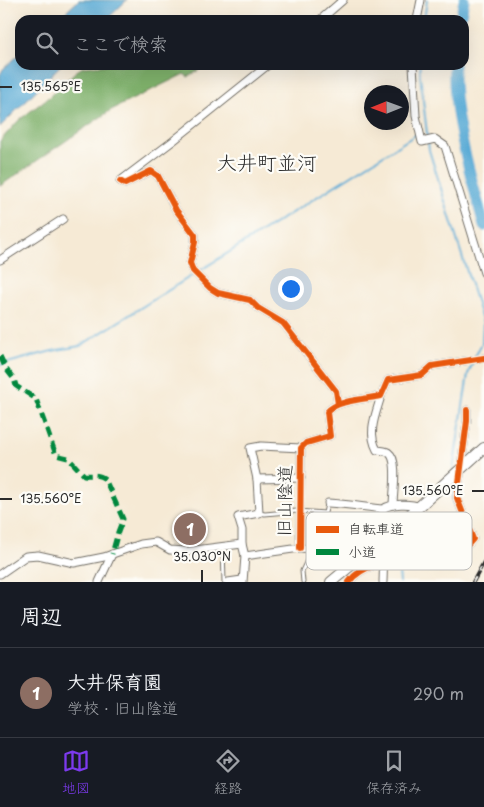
<!DOCTYPE html>
<html lang="ja">
<head>
<meta charset="utf-8">
<style>
	:root { --surface:#171b24; --page:#242831; --text:#f1f3f6; --muted:#9ea1a6; --line:#363941; --accent:#7c3aed }
	body { margin:0; font-family:"Playpen Sans","Klee One",sans-serif; background:var(--page); color:var(--text) }
	.compass { position:absolute; left:364px; top:85px; width:45px; height:45px; border-radius:50%; background:var(--surface); box-shadow:0 5px 20px #0002; rotate:269deg }
	.you { position:absolute; left:290px; top:288px; width:18px; height:18px; margin:-12px; border:4px solid #fff; border-radius:50%; background:#1a73e8; box-shadow:0 0 0 8px #1a73e833 }
	.badge { display:grid; place-items:center; width:32px; height:32px; border-radius:50%; background:var(--accent); color:#fff; font-size:16px; font-weight:700 }
	.pin { position:absolute; translate:-50% -50%; border:2px solid #fff; box-shadow:0 1px 5px #0006 }
	.list { margin:0; padding:0; list-style:none }
	h2 { display:flex; justify-content:space-between; align-items:center; height:65px; margin:0; padding:0 20px; font-size:21px }
	h2 small { font-size:16px; font-weight:400; color:var(--muted) }
	.list li { display:grid; grid-template-columns:32px 1fr auto; gap:15px; align-items:center; box-sizing:border-box; height:90px; padding:0 20px; border-top:1px solid var(--line) }
	.list b { display:block; font-size:19px; white-space:nowrap }
	.list p { margin:0; font-size:16px; white-space:nowrap; color:var(--muted) }
	.list em { font-size:16px; font-style:normal; color:var(--muted) }
	.icon { flex:none; width:28px; height:28px; fill:none; stroke:currentColor; stroke-width:2; stroke-linecap:round; stroke-linejoin:round }
	.map { position:relative; flex:none; width:484px; height:582px; overflow:hidden }
	.search { position:absolute; background:var(--surface); box-shadow:0 5px 20px #0002; left:15px; right:15px; top:15px; height:55px; display:flex; align-items:center; gap:12px; box-sizing:border-box; padding:0 18px; border-radius:15px; color:var(--muted); font-size:19px }
	.sheet { height:155px; background:var(--surface) }
	nav { display:flex; justify-content:space-around; align-items:center; box-sizing:border-box; height:70px; border-top:1px solid var(--line); background:var(--surface); font-size:14px; color:var(--muted) }
	nav a { display:grid; justify-items:center; gap:2px }
	nav .on { color:var(--accent) }
	.map>svg:first-child { display:block }
</style>
</head>
<body>
<div class="map">
<svg width="484" height="582" viewBox="0 0 484 582">
	<rect width="100%" height="100%" fill="#fdfcf7"/>
	<filter id="ink" filterUnits="userSpaceOnUse"><feTurbulence type="fractalNoise" baseFrequency=".02" numOctaves="2"/><feDisplacementMap in="SourceGraphic" scale="10" xChannelSelector="R" yChannelSelector="G"/><feConvolveMatrix kernelMatrix="1 2 1 2 8 2 1 2 1" color-interpolation-filters="sRGB"/></filter>
	<filter id="wash" filterUnits="userSpaceOnUse"><feTurbulence type="fractalNoise" baseFrequency=".0096" numOctaves="4" result="noise"/><feDisplacementMap in="SourceGraphic" scale="20" xChannelSelector="R" yChannelSelector="G"/><feGaussianBlur stdDeviation="1.12" result="paint"/><feColorMatrix in="noise" values="0 0 0 0 0 0 0 0 0 0 0 0 0 0 0 0 0 1.4 0 .05"/><feComposite in="paint" operator="in"/></filter>
	<g filter="url(#wash)">
		<rect width="100%" height="100%" fill="#f6ead5"/>
		<polygon fill="#7eb06a" stroke="#546e4a" points="106,65 207,65 188,77 184,74 111,110 0,186 0,141 19,120 49,97 75,72 83,67"/>
		<g fill="#5cacd6" stroke="#446c80">
			<polygon points="79,0 127,0 106,20 57,20"/>
			<polygon points="20,54 20,65 61,65 0,127 0,75 3,69"/>
		</g>
		<g fill="none" stroke-linecap="round" stroke-linejoin="round">
			<g stroke="#5cacd6" stroke-width="2">
				<polyline points="424,20 427,0"/>
				<polyline points="420,65 420,75 429,150 483,323 482,343 475,357"/>
				<polyline points="0,365 52,351 80,346 417,134"/>
				<polyline points="453,470 468,374 473,362"/>
				<path d="M408 557C428 554 449 555 463 539L462 530 453 500 452 482"/>
				<polyline points="398,562 400,582"/>
			</g>
			<g stroke="#5cacd6" stroke-width="11">
				<polyline points="460,20 464,0"/>
				<path d="M454 65C452 119 471 174 484 226"/>
			</g>
		</g>
	</g>
	<g filter="url(#ink)">
		<g fill="none" stroke-linecap="round" stroke-linejoin="round">
			<g stroke="#726e66" stroke-width="5">
				<g id="service">
					<polyline points="259,513 265,514 297,511 325,513 327,504"/>
					<polyline points="223,547 224,582"/>
					<polyline points="303,582 302,571 312,550"/>
				</g>
			</g>
			<g stroke="#726e66" stroke-width="9">
				<g id="minor">
					<polyline points="320,20 343,0"/>
					<polyline points="417,20 421,0"/>
					<polyline points="413,65 416,116 422,142 435,139 445,146 484,273"/>
					<polyline points="120,181 125,184 151,171 158,176 176,210 195,235 195,242 190,263 193,271 210,288 218,293 250,300 258,308 283,323 336,391 338,404"/>
					<polyline points="120,181 173,141 268,65"/>
					<polyline points="0,260 63,219"/>
					<path d="M381 396C376 414 367 432 377 450 382 451 386 450 389 453 399 460 393 493 393 505"/>
					<polyline points="257,479 301,478"/>
					<path d="M328 503C347 504 364 507 383 509"/>
					<polyline points="390,533 402,547"/>
					<path d="M300 548 301 448 306 443 330 436 327 412C336 400 367 399 381 396L388 380 422 375 432 366 484 358"/>
					<polyline points="245,556 300,548 365,553"/>
					<polyline points="0,574 26,556 38,555 74,563 104,557 141,544 156,542 170,550 187,551 242,544"/>
					<polyline points="99,582 112,554"/>
					<polyline points="228,582 242,580"/>
					<polyline points="243,582 245,556 242,544 242,530 238,517 259,513 257,479 250,448 261,446 301,448"/>
					<path d="M349 582C375 546 449 573 473 539L457 498 467 421V410"/>
					<path d="M383 582 384 551 380 536 383 509C391 503 411 503 420 507"/>
				</g>
			</g>
			<g stroke="#726e66" stroke-width="12">
				<polyline id="secondary" points="331,582 390,533 484,448"/>
			</g>
			<use href="#service" stroke="#fff" stroke-width="3"/>
			<use href="#minor" stroke="#fff" stroke-width="7"/>
			<use href="#secondary" stroke="#fff" stroke-width="10"/>
			<g stroke="#2b2b2b" stroke-width="4">
				<polyline id="rail" points="473,582 484,562"/>
			</g>
			<use href="#rail" stroke="#fdfcf7" stroke-width="2" stroke-dasharray="5.5" stroke-linecap="butt"/>
			<path stroke="#00873e" stroke-width="5" stroke-dasharray="10 5" stroke-linecap="butt" d="M0 356 6 369 14 379 16 386 36 399 56 455 68 458 84 475C92 476 98 473 105 479L123 519 118 532 112 554"/>
			<g stroke="#fdfcf7" stroke-width="9">
				<g id="cycleway">
					<polyline points="120,181 125,184 151,171 158,176 176,210 195,235 195,242 190,263 193,271 210,288 218,293 250,300 258,308 283,323 336,391 338,404"/>
					<path d="M300 548 301 448 306 443 330 436 327 412C336 400 367 399 381 396L388 380 422 375 432 366 484 358"/>
					<path d="M349 582C375 546 449 573 473 539L457 498 467 421V410"/>
				</g>
			</g>
			<use href="#cycleway" stroke="#e8590c" stroke-width="6"/>
		</g>
	</g>
	<path fill="none" stroke="#2b2b2b" stroke-width="2" d="M0 87H12M472 491H484M0 499H12M202 570V582"/>
	<g text-anchor="middle" stroke-width="4.5" stroke-linejoin="round" paint-order="stroke">
		<g font-size="18" fill="#2b2b2b" stroke="#fdfcf7">
			<text transform="translate(285 501) rotate(-89)" y="6">旧山陰道</text>
		</g>
		<g font-size="20" fill="#2b2b2b" stroke="#fdfcf7">
			<text x="267" y="170">大井町並河</text>
		</g>
	</g>
	<rect x="306" y="512" width="166" height="58" rx="8" fill="#fdfcf7" stroke="#bebdba" stroke-width="1"/>
	<rect x="316" y="526" width="23" height="7" fill="#e8590c"/>
	<rect x="316" y="549" width="23" height="6" fill="#00873e"/>
	<g font-size="14" fill="#2b2b2b">
		<text x="348" y="534">自転車道</text>
		<text x="348" y="557">小道</text>
	</g>
	<g font-size="12" text-anchor="middle" fill="#2b2b2b" stroke="#fdfcf7" stroke-width="4.5" stroke-linejoin="round" paint-order="stroke">
		<text x="51" y="91">135.565°E</text>
		<text x="433" y="495">135.560°E</text>
		<text x="51" y="503">135.560°E</text>
		<text x="202" y="561">35.030°N</text>
	</g>
</svg>
<svg class="compass" viewBox="-18 -18 36 36"><path d="M0-13l5 13h-10z" fill="#e53935"/><path d="M0 13l5-13h-10z" fill="#9ea1a6"/></svg>
<div class="you"></div>
<div class="pin badge" style="left:190px;top:529px;background:#8d6e63">1</div>
<div class="search"><svg class="icon" aria-label="search" viewBox="0 0 24 24"><circle cx="10" cy="10" r="6"/><path d="M15 15l6 6"/></svg>ここで検索</div>
</div>
<section class="sheet">
<h2>周辺<small></small></h2>
<ul class="list">
<li><span class="badge" style="background:#8d6e63">1</span><div><b>大井保育園</b><p>学校 · 旧山陰道</p></div><em>290 m</em></li>
</ul>
</section>
<nav>
<a class="on"><svg class="icon" aria-label="map" viewBox="0 0 24 24"><path d="M3 6l6-2 6 2 6-2v14l-6 2-6-2-6 2zM9 4v14M15 6v14"/></svg>地図</a>
<a><svg class="icon" aria-label="directions" viewBox="0 0 24 24"><path d="M12 3l9 9-9 9-9-9zM9 14v-3h6M13 9l2 2-2 2"/></svg>経路</a>
<a><svg class="icon" aria-label="saved" viewBox="0 0 24 24"><path d="M7 4h10v16l-5-4-5 4z"/></svg>保存済み</a>
</nav>
</body>
</html>
